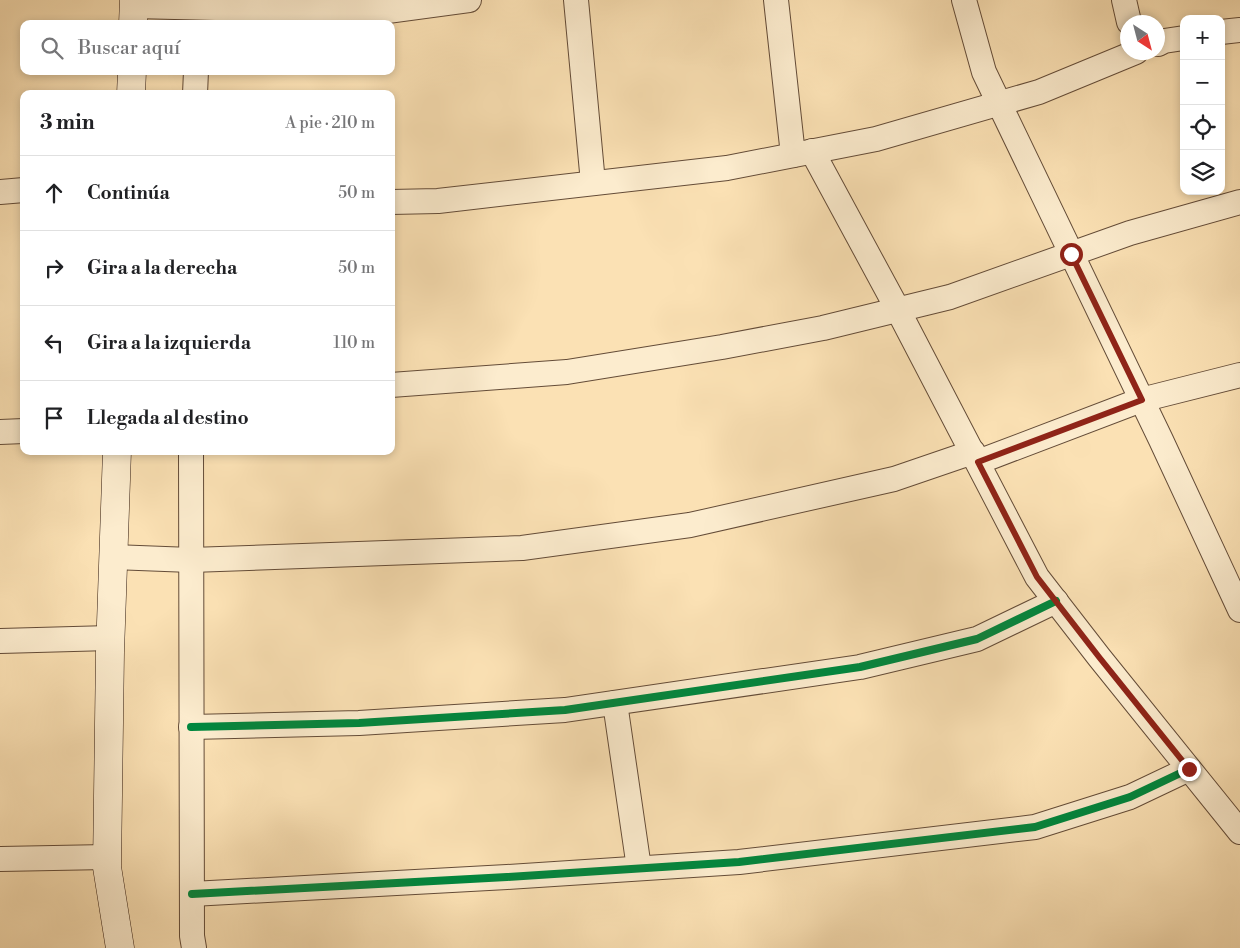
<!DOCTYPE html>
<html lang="es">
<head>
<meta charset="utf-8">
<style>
	:root { --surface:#fff; --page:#f6f6f6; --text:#202124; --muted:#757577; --line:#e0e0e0 }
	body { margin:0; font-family:"Libre Bodoni",serif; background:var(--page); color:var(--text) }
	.controls { position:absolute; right:15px; top:15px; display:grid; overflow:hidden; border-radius:10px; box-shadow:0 2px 8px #0003 }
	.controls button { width:45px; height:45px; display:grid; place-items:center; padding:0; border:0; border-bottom:1px solid var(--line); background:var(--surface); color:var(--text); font:25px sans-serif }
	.compass { position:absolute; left:1120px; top:15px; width:45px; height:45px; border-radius:50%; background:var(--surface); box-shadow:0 2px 8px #0003; rotate:144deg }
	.stop { position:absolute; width:15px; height:15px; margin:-11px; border:4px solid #8f2418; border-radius:50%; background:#fff }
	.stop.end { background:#8f2418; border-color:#fff; box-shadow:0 1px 5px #0008 }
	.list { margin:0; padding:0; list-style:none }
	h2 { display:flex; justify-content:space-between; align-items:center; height:65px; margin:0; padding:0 20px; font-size:21px }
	h2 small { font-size:16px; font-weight:400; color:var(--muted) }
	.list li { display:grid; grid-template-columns:32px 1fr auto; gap:15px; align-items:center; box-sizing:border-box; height:75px; padding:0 20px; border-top:1px solid var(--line) }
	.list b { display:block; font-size:19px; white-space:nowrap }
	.list em { font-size:16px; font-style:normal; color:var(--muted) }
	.icon { flex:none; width:28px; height:28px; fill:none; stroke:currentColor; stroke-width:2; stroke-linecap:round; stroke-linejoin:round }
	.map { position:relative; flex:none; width:1240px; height:948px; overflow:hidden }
	.search { position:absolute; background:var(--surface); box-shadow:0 2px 8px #0003; left:20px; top:20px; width:375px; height:55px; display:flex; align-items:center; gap:12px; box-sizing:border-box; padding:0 18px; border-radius:10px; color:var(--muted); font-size:19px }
	.panel { position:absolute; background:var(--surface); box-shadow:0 2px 8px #0003; left:20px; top:90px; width:375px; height:365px; border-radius:10px }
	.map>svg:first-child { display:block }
</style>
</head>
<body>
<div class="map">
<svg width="1240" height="948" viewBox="0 0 1240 948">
	<rect width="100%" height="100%" fill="#fbe1b4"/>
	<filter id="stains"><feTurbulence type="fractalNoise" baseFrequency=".004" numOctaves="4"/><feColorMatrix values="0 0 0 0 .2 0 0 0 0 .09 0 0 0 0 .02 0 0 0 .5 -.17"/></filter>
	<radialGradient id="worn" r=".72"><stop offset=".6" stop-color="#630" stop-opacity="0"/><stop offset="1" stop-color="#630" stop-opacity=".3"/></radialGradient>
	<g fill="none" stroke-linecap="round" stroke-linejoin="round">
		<g stroke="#644c38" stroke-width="26">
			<g id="minor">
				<polyline points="576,0 593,183"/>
				<polyline points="776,0 793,155"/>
				<polyline points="964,0 984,72 1161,440 1240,610"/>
				<polyline points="1124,0 1129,22"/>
				<polyline points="134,6 380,12 469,0"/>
				<polyline points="1221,32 1240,30"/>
				<polyline points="1158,44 1164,41 1184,38"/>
				<polyline points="195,94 196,71"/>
				<polyline points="812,151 898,310 1037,577 1099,657 1240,832"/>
				<polyline points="0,192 24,190"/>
				<polyline points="391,202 438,201 727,168 876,139 1039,92 1136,52"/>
				<polyline points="391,385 567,372 722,347 823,328 950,297 1130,233 1240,202"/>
				<polyline points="0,432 24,431"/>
				<polyline points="191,451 192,936 194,948"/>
				<polyline points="978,462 1141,400 1240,375"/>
				<polyline points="113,557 191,560 522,548 690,525 894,479 973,452"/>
				<polyline points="0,641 110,638"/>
				<polyline points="615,703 639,868"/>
				<polyline points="191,727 359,723 565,710 860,667 977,639 1056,601"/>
				<polyline points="0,859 107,857"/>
				<polyline points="192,894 507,877 739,862 1035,827 1130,797 1189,769"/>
			</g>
		</g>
		<g stroke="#311a0e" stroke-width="29">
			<g id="secondary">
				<polyline points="133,24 134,0"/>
				<polyline points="131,94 132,71"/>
				<polyline points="117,451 110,652 107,867 120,948"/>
			</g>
		</g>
		<use href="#minor" stroke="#fcecce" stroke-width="24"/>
		<use href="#secondary" stroke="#fcecce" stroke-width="28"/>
		<g stroke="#fcecce" stroke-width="11">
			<g id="cycleway">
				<polyline points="191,727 359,723 565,710 860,667 977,639 1056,601"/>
				<polyline points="192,894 507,877 739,862 1035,827 1130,797 1189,769"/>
			</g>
		</g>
		<use href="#cycleway" stroke="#00873e" stroke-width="8"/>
	</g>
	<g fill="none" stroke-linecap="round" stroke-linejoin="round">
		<polyline stroke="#8f2418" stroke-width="6" points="1071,254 1142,400 978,462 1037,577 1099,657 1189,769"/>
	</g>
	<rect width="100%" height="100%" filter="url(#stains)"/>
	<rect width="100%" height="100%" fill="url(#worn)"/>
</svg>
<div class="controls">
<button>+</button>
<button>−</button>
<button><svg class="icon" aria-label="locate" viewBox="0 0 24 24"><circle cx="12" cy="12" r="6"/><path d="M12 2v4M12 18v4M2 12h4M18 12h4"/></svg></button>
<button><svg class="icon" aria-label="layers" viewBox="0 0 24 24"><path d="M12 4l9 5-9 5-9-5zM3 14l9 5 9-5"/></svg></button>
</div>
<svg class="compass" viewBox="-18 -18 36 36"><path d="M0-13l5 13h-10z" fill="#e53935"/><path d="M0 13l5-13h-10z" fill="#757577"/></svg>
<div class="stop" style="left:1071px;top:254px"></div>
<div class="stop end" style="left:1189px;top:769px"></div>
<div class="search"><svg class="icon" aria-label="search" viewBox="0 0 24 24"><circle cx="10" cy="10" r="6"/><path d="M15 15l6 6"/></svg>Buscar aquí</div>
<section class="panel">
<h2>3 min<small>A pie · 210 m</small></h2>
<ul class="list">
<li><svg class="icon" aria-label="ahead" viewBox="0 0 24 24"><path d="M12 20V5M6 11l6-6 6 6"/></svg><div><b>Continúa</b></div><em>50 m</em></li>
<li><svg class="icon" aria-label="right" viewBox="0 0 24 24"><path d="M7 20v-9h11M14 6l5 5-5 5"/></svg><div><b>Gira a la derecha</b></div><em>50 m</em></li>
<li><svg class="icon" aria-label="left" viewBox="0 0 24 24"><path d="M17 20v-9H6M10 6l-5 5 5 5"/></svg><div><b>Gira a la izquierda</b></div><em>110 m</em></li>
<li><svg class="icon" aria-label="arrive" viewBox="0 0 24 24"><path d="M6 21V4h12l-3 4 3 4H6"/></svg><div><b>Llegada al destino</b></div></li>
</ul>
</section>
</div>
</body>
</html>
